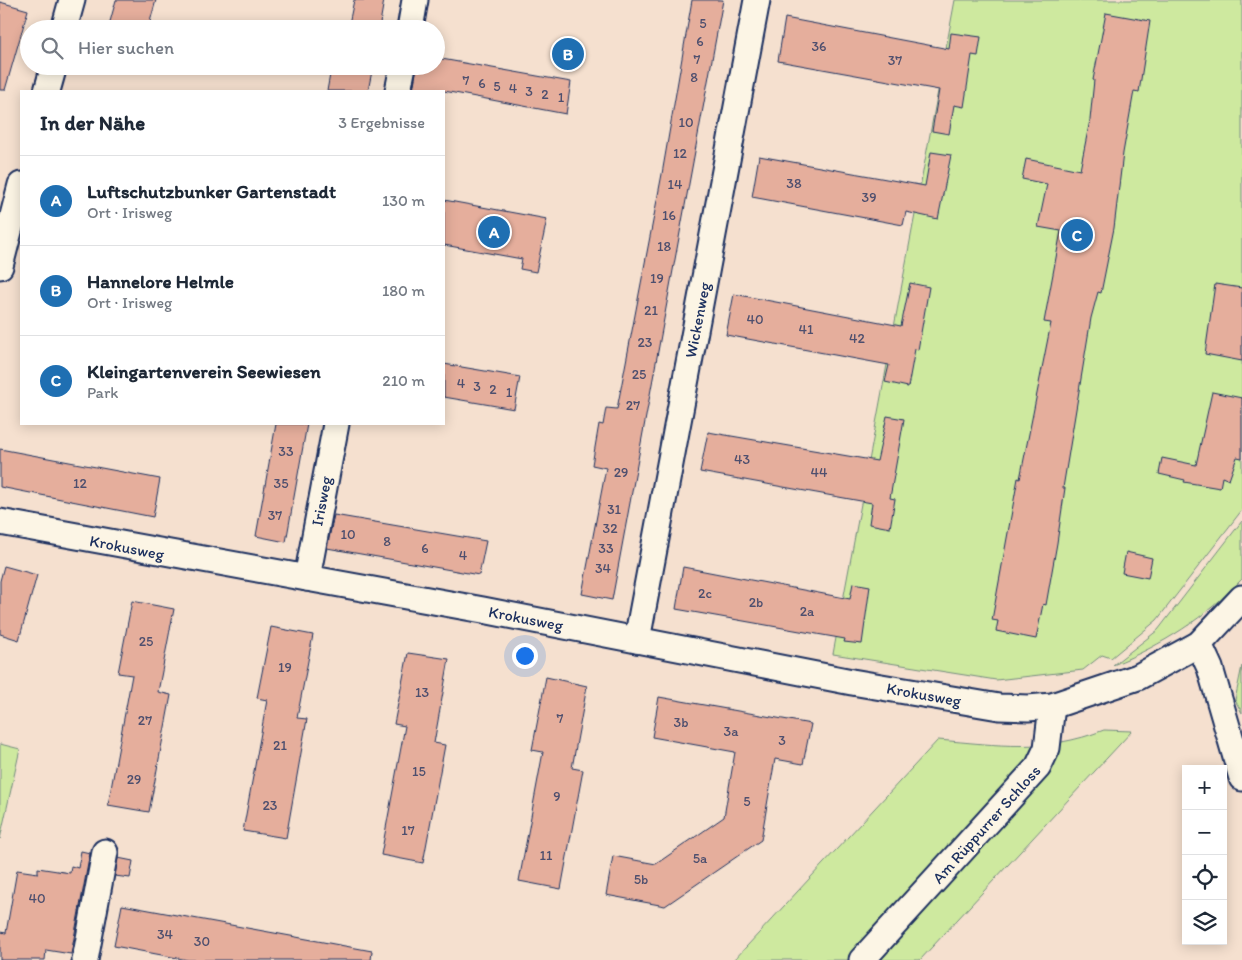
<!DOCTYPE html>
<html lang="de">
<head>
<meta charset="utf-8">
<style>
	:root { --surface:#fff; --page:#f6f6f7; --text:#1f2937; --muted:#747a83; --line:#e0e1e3; --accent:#1f6fb2 }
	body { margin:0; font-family:Itim,sans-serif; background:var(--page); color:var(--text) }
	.controls { position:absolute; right:15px; bottom:15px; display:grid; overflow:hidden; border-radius:0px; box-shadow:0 2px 12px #0003 }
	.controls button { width:45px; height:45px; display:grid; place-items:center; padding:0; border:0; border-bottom:1px solid var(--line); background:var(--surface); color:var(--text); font:25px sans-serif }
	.you { position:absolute; left:524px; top:655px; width:18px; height:18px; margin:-12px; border:4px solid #fff; border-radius:50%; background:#1a73e8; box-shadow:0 0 0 8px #1a73e833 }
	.badge { display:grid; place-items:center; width:32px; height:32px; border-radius:50%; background:var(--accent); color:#fff; font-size:16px; font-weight:700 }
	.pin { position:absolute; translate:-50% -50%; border:2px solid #fff; box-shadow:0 1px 5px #0006 }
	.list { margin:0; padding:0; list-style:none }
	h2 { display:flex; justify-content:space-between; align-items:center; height:65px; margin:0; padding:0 20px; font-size:21px }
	h2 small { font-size:16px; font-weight:400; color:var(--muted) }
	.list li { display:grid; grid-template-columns:32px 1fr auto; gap:15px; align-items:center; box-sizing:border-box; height:90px; padding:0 20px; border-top:1px solid var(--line) }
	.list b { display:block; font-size:19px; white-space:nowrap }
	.list p { margin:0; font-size:16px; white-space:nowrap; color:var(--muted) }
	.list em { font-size:16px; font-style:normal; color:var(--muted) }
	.icon { flex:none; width:28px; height:28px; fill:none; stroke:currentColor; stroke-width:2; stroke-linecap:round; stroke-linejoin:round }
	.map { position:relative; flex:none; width:1242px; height:960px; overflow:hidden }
	.search { position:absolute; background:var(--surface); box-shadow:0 2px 12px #0003; left:20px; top:20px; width:425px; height:55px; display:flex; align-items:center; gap:12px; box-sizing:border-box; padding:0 18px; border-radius:28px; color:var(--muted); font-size:19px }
	.panel { position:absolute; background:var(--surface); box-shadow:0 2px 12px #0003; left:20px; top:90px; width:425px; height:335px; border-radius:0px }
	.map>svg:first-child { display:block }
</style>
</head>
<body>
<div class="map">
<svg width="1242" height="960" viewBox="0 0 1242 960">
	<rect width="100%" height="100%" fill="#f5e0cf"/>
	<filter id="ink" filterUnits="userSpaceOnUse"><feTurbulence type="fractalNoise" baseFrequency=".02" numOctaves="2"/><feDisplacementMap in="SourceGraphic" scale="10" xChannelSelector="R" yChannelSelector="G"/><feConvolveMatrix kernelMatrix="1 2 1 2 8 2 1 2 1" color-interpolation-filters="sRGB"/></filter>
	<g filter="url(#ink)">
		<g fill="#cee99f" stroke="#748c7e">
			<polygon points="955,0 1242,0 1242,510 1157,620 1111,658 1102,655 1083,670 996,680 833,654"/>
			<path d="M1242 521V579C1205 618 1163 645 1113 665L1158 630Z"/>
			<polygon points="1242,666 1242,713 1235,700"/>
			<path d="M1104 730 1132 731 920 960H734L938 740C999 745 1045 753 1104 730Z"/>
			<polygon points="0,744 20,749 0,839"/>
		</g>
		<g fill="#e5ae9c" stroke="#1b2f5e">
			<polygon points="116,0 156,0 148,29 108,29"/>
			<polygon points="354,0 384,0 379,29 349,24"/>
			<polygon points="692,0 723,0 612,600 582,594 606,468 592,465 599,424 603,425 606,408 617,409 662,174"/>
			<polygon points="0,2 28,10 5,90 0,90"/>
			<polygon points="1106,13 1150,21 1139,92 1134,91 1123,153 1114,228 1101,293 1098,292 1091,318 1063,488 1065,488 1057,543 1046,605 1043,604 1036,639 996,631 998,621 992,620 1018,478 1020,479 1051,323 1044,322 1061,231 1038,227 1047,184 1022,179 1026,159 1080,170 1090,120 1094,80 1093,80"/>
			<polygon points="785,18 949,49 951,33 981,37 978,56 972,55 964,107 954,105 949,134 932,131 939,90 778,61"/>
			<polygon points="436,58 571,82 566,114 444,91 413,91 417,66 436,66"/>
			<polygon points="340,66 373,66 368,91 327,91 331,69 339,71"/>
			<polygon points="931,152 951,155 938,219 906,212 903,225 752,197 759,156 925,186"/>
			<polygon points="444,200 547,219 536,272 520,269 522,259 444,245"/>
			<polygon points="910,283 929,287 918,350 915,349 908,387 885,382 889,365 726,335 734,294 901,326"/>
			<polygon points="1215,284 1242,288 1242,361 1205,354"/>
			<polygon points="444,364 520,377 514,409 444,397"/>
			<polygon points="1212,392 1242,398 1242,458 1237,457 1229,480 1222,477 1220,488 1184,482 1185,480 1159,474 1162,458 1196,465"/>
			<polygon points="887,416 904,419 890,498 895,499 890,528 869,524 872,503 700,472 708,432 877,461"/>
			<polygon points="276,424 307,424 286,542 256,536"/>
			<polygon points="0,449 160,479 153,517 0,487"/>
			<polygon points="334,515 486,541 479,575 327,548"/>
			<polygon points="1126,552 1152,558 1148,578 1122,573"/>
			<polygon points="4,566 37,575 19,640 0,634 0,581"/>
			<polygon points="683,567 850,599 853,583 870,586 862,644 844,642 845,639 676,609"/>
			<polygon points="132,601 174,609 158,692 171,695 149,812 108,805 132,675 118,673"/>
			<polygon points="271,627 313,635 297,718 307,719 286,838 243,831 267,700 257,698"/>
			<polygon points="408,653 449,659 434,743 445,745 423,863 381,855 405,726 394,724"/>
			<polygon points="546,677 587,686 572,768 583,770 561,889 519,881 543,752 532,750"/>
			<polygon points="659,697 811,724 803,764 775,759 761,840 665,906 606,895 613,856 656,864 724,817 735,752 652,737"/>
			<polygon points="81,851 90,853 71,954 46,950 45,960 0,960 0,932 6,933 17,870 38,873 38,868 70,873 71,866 78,868"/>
			<polygon points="118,858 133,861 130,878 115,876"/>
			<polygon points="122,905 372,951 371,960 188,960 114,946"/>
		</g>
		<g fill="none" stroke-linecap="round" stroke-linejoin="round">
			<g stroke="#1b2f5e" stroke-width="29">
				<g id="minor">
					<polyline points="64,29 72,0"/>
					<polyline points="410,29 415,0"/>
					<polyline points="47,91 54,66"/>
					<polyline points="398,91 403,66"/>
					<polyline points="0,266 21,185"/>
					<polyline points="0,522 483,610 852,682 999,707 1028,708 1052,706 1138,677 1199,644 1242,598"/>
					<polyline points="307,578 336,424"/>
					<polyline points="637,640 757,0"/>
					<polyline points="1199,644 1210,668 1242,778"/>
					<polyline points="85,960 105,852"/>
					<polyline points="862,960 1038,767 1047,748 1052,706"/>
				</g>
			</g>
			<use href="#minor" stroke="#fcf5e5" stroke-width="25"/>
		</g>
	</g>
	<g text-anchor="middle" stroke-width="5" stroke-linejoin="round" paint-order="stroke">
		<g font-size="14" fill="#4e4f6e">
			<text x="703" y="28">5</text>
			<text x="700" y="46">6</text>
			<text x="819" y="51">36</text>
			<text x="697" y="64">7</text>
			<text x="895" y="65">37</text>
			<text x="694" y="82">8</text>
			<text x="466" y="85">7</text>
			<text x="482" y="88">6</text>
			<text x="497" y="91">5</text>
			<text x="513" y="93">4</text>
			<text x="529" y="96">3</text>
			<text x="545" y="99">2</text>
			<text x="561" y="102">1</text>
			<text x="686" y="127">10</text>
			<text x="680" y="158">12</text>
			<text x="794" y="188">38</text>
			<text x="675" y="189">14</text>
			<text x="869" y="202">39</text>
			<text x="669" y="220">16</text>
			<text x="664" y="251">18</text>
			<text x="657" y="283">19</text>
			<text x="651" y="315">21</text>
			<text x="755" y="324">40</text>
			<text x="806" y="334">41</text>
			<text x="857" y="343">42</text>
			<text x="645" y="347">23</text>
			<text x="639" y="379">25</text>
			<text x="461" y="388">4</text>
			<text x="477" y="391">3</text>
			<text x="493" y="394">2</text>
			<text x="509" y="397">1</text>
			<text x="633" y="410">27</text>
			<text x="286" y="456">33</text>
			<text x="742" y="464">43</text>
			<text x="621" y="477">29</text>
			<text x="819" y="477">44</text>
			<text x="80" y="488">12</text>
			<text x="281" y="488">35</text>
			<text x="614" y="514">31</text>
			<text x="275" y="520">37</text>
			<text x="610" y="533">32</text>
			<text x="348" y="539">10</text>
			<text x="387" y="546">8</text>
			<text x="425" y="553">6</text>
			<text x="606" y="553">33</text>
			<text x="463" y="560">4</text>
			<text x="603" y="573">34</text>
			<text x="705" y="598">2c</text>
			<text x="756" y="607">2b</text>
			<text x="807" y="616">2a</text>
			<text x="146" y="646">25</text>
			<text x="285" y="672">19</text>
			<text x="422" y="697">13</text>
			<text x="560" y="723">7</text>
			<text x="145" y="725">27</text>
			<text x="681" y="727">3b</text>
			<text x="731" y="736">3a</text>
			<text x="782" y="745">3</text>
			<text x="280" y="750">21</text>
			<text x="419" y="776">15</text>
			<text x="134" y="784">29</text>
			<text x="557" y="801">9</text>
			<text x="747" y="806">5</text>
			<text x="270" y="810">23</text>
			<text x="408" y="835">17</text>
			<text x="546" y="860">11</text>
			<text x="700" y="863">5a</text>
			<text x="641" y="884">5b</text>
			<text x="37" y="903">40</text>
			<text x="165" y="939">34</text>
			<text x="202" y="946">30</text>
		</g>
		<g font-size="16" fill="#1b2f5e" stroke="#fcf5e5">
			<text transform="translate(697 320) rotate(-79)" y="6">Wickenweg</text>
			<text transform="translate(321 501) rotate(-79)" y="6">Irisweg</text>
			<text transform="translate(127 547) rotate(11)" y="6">Krokusweg</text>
			<text transform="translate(526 618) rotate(11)" y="6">Krokusweg</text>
			<text transform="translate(924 694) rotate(10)" y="6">Krokusweg</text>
			<text transform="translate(986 824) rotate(-48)" y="6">Am Rüppurrer Schloss</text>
		</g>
	</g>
</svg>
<div class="controls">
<button>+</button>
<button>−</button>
<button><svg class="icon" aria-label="locate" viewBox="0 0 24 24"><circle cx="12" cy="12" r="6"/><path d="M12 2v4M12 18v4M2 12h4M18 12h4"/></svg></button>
<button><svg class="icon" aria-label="layers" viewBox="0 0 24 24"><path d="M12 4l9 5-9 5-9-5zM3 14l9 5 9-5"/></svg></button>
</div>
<div class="you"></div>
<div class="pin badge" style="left:494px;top:232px">A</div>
<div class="pin badge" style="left:568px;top:54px">B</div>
<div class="pin badge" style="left:1077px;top:235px">C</div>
<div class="search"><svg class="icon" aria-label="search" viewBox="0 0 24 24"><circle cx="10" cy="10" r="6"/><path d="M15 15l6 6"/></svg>Hier suchen</div>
<section class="panel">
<h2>In der Nähe<small>3 Ergebnisse</small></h2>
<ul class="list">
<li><span class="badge">A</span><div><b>Luftschutzbunker Gartenstadt</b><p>Ort · Irisweg</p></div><em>130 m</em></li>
<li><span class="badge">B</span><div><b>Hannelore Helmle</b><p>Ort · Irisweg</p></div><em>180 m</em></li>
<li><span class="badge">C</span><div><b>Kleingartenverein Seewiesen</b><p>Park</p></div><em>210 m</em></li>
</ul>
</section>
</div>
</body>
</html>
